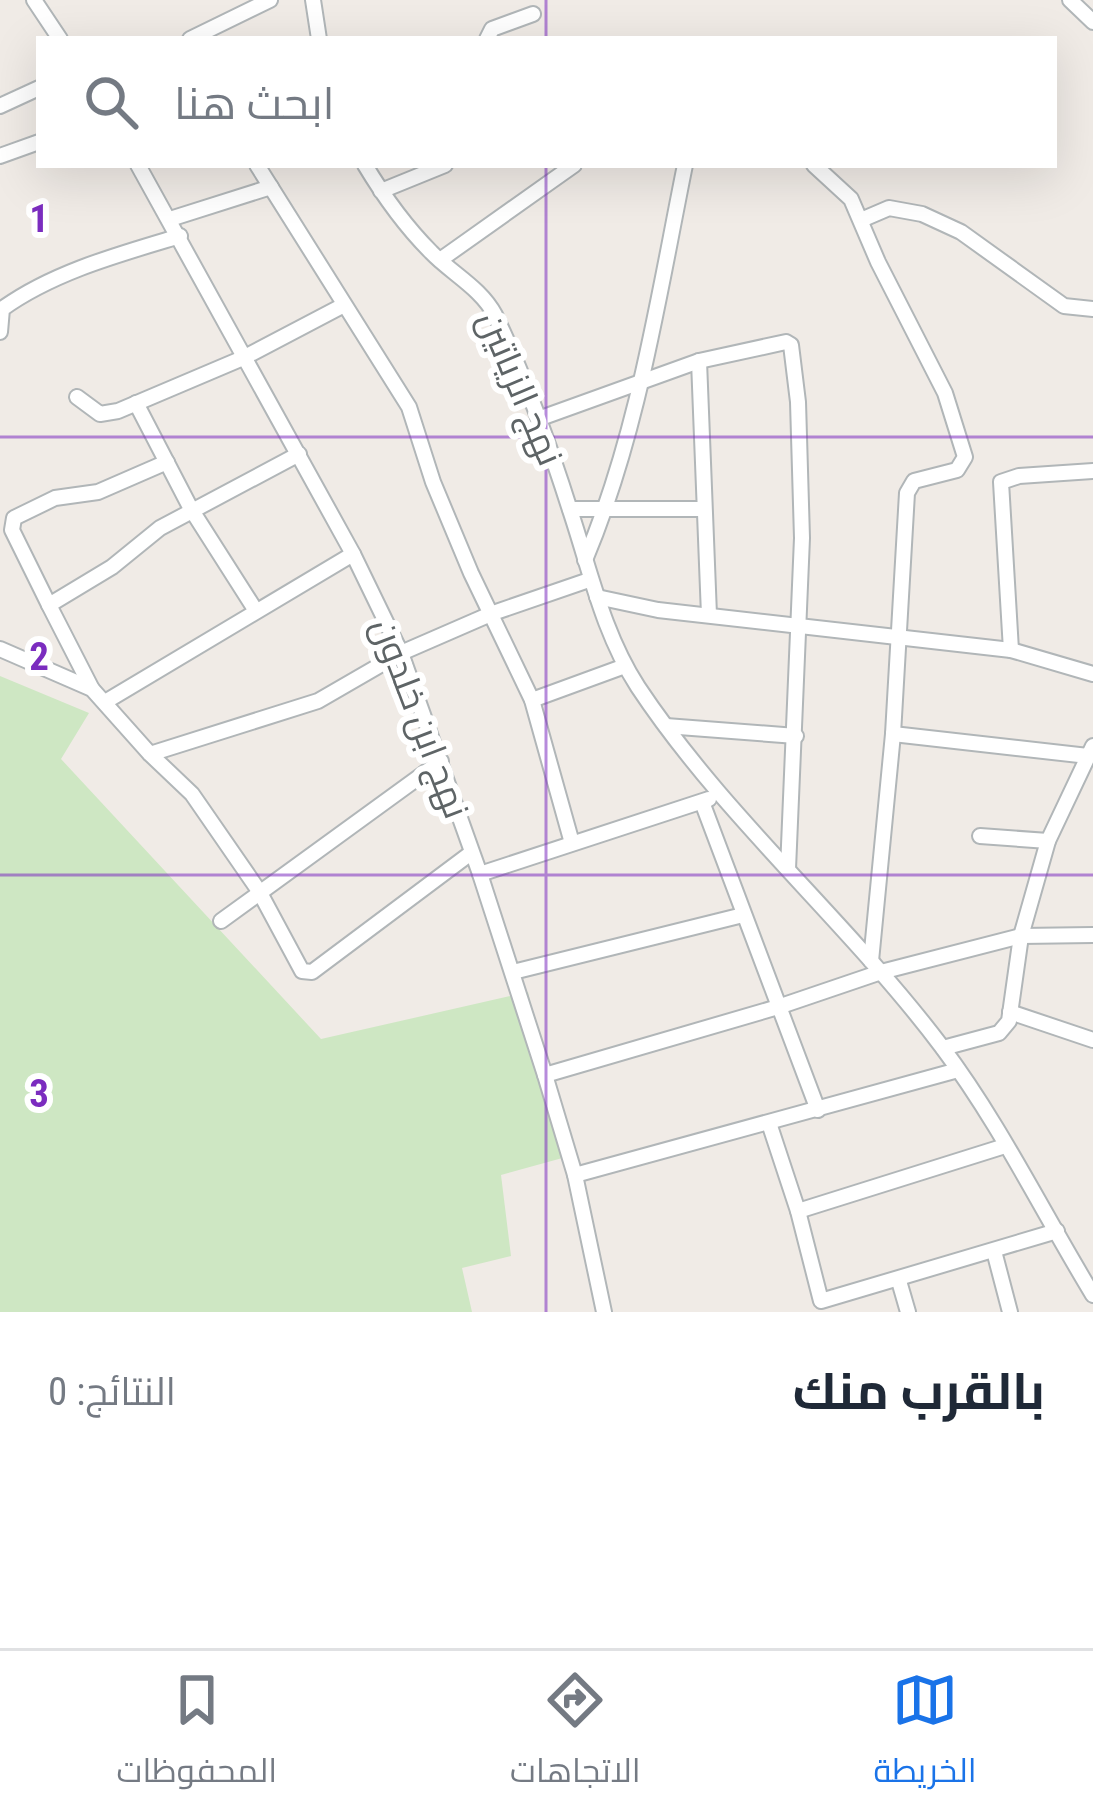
<!DOCTYPE html>
<html lang="ar">
<head>
<meta charset="utf-8">
<style>
	:root { --surface:#fff; --page:#f6f6f7; --text:#1f2937; --muted:#747a83; --line:#e0e1e3; --accent:#1a73e8 }
	body { margin:0; font-family:"Roboto Condensed",Cairo,sans-serif; background:var(--page); color:var(--text); direction:rtl }
	.list { margin:0; padding:0; list-style:none }
	h2 { display:flex; justify-content:space-between; align-items:center; height:156px; margin:0; padding:0 48px; font-size:51px }
	h2 small { font-size:39px; font-weight:400; color:var(--muted) }
	.icon { flex:none; width:66px; height:66px; fill:none; stroke:currentColor; stroke-width:2; stroke-linecap:round; stroke-linejoin:round }
	.map { position:relative; flex:none; width:1093px; height:1312px; overflow:hidden; direction:ltr }
	.search { position:absolute; background:var(--surface); box-shadow:0 12px 48px #0002; left:36px; right:36px; top:36px; height:132px; display:flex; align-items:center; gap:30px; box-sizing:border-box; padding:0 42px; border-radius:0px; color:var(--muted); font-size:45px }
	.sheet { height:336px; background:var(--surface) }
	nav { display:flex; justify-content:space-around; align-items:center; box-sizing:border-box; height:168px; border-top:3px solid var(--line); background:var(--surface); font-size:33px; color:var(--muted) }
	nav a { display:grid; justify-items:center; gap:6px }
	nav .on { color:var(--accent) }
	.map>svg:first-child { display:block }
</style>
</head>
<body>
<div class="map">
<svg width="1093" height="1312" viewBox="0 0 1093 1312">
	<rect width="100%" height="100%" fill="#f0ebe6"/>
	<polygon fill="#cee7c3" points="0,676 89,713 61,759 321,1039 528,992 566,1157 501,1175 511,1256 462,1268 472,1312 0,1312"/>
	<g fill="none" stroke-linecap="round" stroke-linejoin="round">
		<g stroke="#b1b6b8" stroke-width="18">
			<g id="minor">
				<polyline points="34,0 60,39"/>
				<polyline points="313,0 319,39"/>
				<polyline points="1070,0 1093,22"/>
				<polyline points="190,39 270,0"/>
				<polyline points="487,39 492,29 533,14"/>
				<polyline points="0,106 39,88"/>
				<polyline points="0,156 39,142"/>
				<polyline points="138,165 353,554 401,653 480,874 545,1075 575,1175 604,1312"/>
				<polyline points="257,165 409,407 433,482 471,573 532,700 572,843"/>
				<path d="M365 165C383 195 406 227 431 252 451 273 481 288 495 315 525 377 549 444 570 510 590 570 603 633 638 687 725 818 848 922 942 1047 1000 1124 1043 1213 1093 1295"/>
				<polyline points="814,165 851,199 878,262 945,393 965,457 957,470 914,481 907,493 893,734 871,961"/>
				<polyline points="381,191 445,165"/>
				<polyline points="170,219 271,187"/>
				<polyline points="861,220 889,208 922,214 961,232 1064,306 1093,309"/>
				<polyline points="440,260 574,165"/>
				<path d="M0 332 2 309C53 272 120 254 180 236"/>
				<polyline points="699,361 709,615"/>
				<polyline points="77,397 100,414 118,411 243,358 344,305"/>
				<polyline points="136,403 191,509 256,611"/>
				<polyline points="538,419 699,361 786,342 791,345 798,402 802,538 788,869"/>
				<polyline points="570,509 704,509"/>
				<path d="M585 560C638 434 658 298 685 165"/>
				<polyline points="597,597 658,610 1011,650 1093,674"/>
				<polyline points="49,605 12,530 14,518 55,498 98,492 167,462"/>
				<polyline points="0,649 92,689 150,754 192,794 259,891 302,971 312,972 471,853"/>
				<polyline points="1011,650 1001,482 1019,476 1093,471"/>
				<polyline points="92,689 49,605 112,567 160,528 299,454"/>
				<polyline points="532,700 625,666"/>
				<polyline points="105,702 353,554"/>
				<polyline points="666,726 796,736"/>
				<polyline points="893,734 1088,756"/>
				<polyline points="150,754 318,701 401,653 493,613 589,580"/>
				<polyline points="702,802 818,1110"/>
				<polyline points="980,836 1048,841"/>
				<polyline points="480,874 709,799"/>
				<polyline points="221,921 441,761"/>
				<polyline points="513,972 743,915"/>
				<polyline points="1010,1012 1093,1040"/>
				<polyline points="943,1048 999,1033 1009,1021 1021,936 1048,841 1093,746"/>
				<polyline points="545,1075 778,1007 881,972 1021,936 1093,935"/>
				<polyline points="769,1123 798,1211 821,1301 1057,1231"/>
				<polyline points="575,1175 958,1070"/>
				<polyline points="798,1211 1005,1146"/>
				<polyline points="994,1251 1010,1312"/>
				<polyline points="899,1281 908,1312"/>
			</g>
		</g>
		<use href="#minor" stroke="#fff" stroke-width="14"/>
	</g>
	<path fill="none" stroke="#7b2cbf" stroke-width="3" stroke-opacity="0.55" d="M546 0V39M546 165V1312M0 437H1093M0 875H1093"/>
	<g text-anchor="middle" stroke-width="12" stroke-linejoin="round" paint-order="stroke">
		<g font-size="36" fill="#5e6466" stroke="#fff">
			<text transform="translate(521 388) rotate(67)" y="13">نهج الزياتين</text>
			<text transform="translate(421 718) rotate(69)" y="13">نهج ابن خلدون</text>
		</g>
	</g>
	<g font-size="39" text-anchor="middle" font-weight="bold" fill="#7b2cbf" stroke="#fff" stroke-width="12" stroke-linejoin="round" paint-order="stroke">
		<text x="39" y="232">1</text>
		<text x="39" y="670">2</text>
		<text x="39" y="1107">3</text>
	</g>
</svg>
<div class="search"><svg class="icon" aria-label="search" viewBox="0 0 24 24"><circle cx="10" cy="10" r="6"/><path d="M15 15l6 6"/></svg>ابحث هنا</div>
</div>
<section class="sheet">
<h2>بالقرب منك<small>النتائج: 0</small></h2>
<ul class="list">
</ul>
</section>
<nav>
<a class="on"><svg class="icon" aria-label="map" viewBox="0 0 24 24"><path d="M3 6l6-2 6 2 6-2v14l-6 2-6-2-6 2zM9 4v14M15 6v14"/></svg>الخريطة</a>
<a><svg class="icon" aria-label="directions" viewBox="0 0 24 24"><path d="M12 3l9 9-9 9-9-9zM9 14v-3h6M13 9l2 2-2 2"/></svg>الاتجاهات</a>
<a><svg class="icon" aria-label="saved" viewBox="0 0 24 24"><path d="M7 4h10v16l-5-4-5 4z"/></svg>المحفوظات</a>
</nav>
</body>
</html>
